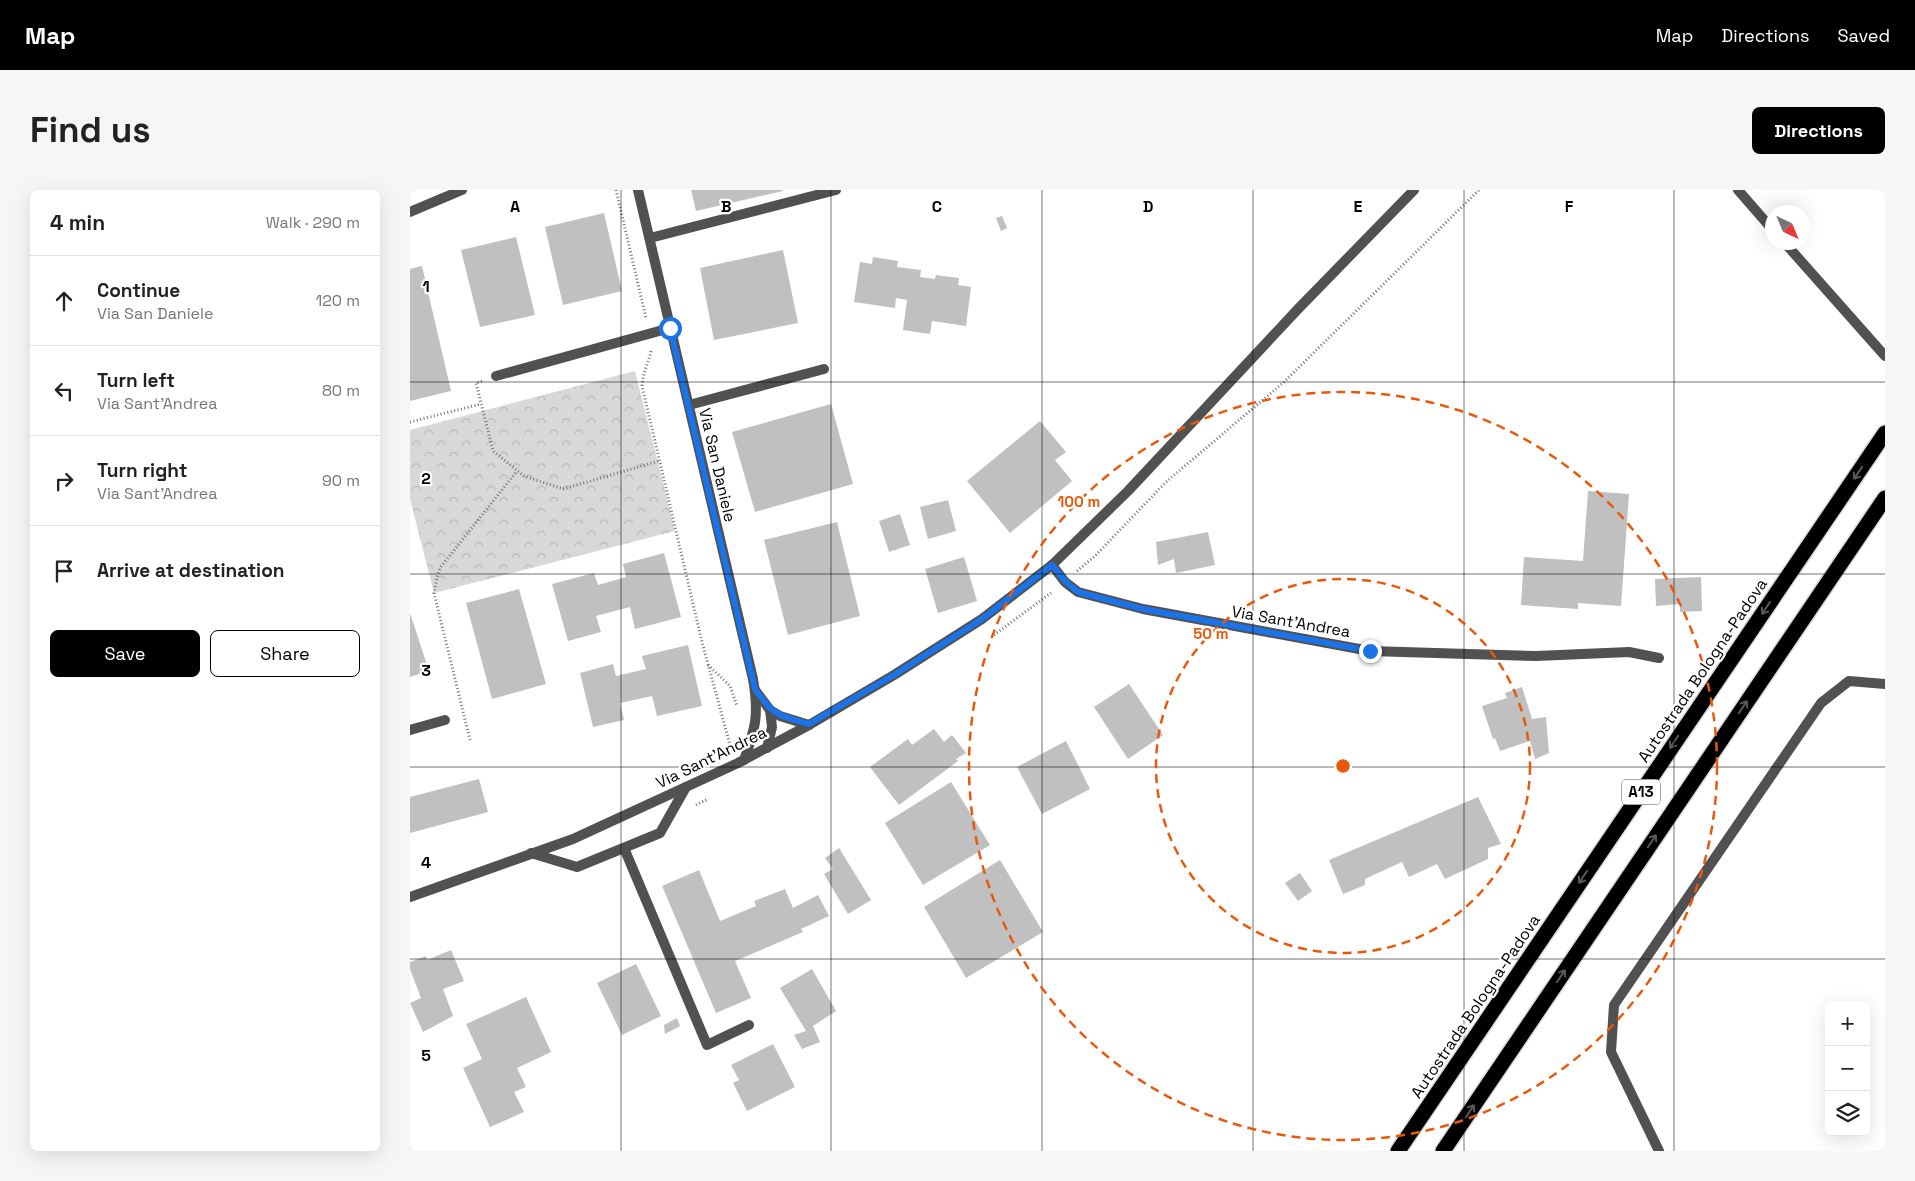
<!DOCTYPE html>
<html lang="en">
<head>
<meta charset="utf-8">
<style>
	:root { --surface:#fff; --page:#f6f6f6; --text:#222; --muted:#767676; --line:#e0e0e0; --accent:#000 }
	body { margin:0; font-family:"Space Grotesk",sans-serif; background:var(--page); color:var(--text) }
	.controls { position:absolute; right:15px; bottom:15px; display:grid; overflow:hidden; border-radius:8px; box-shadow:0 5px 20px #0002 }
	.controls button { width:45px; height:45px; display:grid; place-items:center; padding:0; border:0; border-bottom:1px solid var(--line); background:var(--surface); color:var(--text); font:25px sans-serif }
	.compass { position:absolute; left:1355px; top:15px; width:45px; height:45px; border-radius:50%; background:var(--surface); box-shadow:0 5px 20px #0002; rotate:136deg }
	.stop { position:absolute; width:15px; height:15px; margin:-11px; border:4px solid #1a73e8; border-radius:50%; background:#fff }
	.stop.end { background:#1a73e8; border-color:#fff; box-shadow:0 1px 5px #0008 }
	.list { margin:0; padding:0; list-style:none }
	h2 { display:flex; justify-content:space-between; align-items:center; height:65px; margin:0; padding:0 20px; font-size:21px }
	h2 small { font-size:16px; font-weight:400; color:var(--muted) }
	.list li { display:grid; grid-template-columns:32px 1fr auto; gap:15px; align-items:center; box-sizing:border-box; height:90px; padding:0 20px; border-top:1px solid var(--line) }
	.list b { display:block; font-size:19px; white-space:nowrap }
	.list p { margin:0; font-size:16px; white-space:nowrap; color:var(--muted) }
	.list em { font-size:16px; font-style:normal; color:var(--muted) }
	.actions { display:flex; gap:10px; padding:15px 20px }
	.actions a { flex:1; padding:11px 0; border:1px solid var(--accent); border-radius:8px; text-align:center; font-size:18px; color:var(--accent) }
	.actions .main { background:var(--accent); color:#fff }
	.icon { flex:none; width:28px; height:28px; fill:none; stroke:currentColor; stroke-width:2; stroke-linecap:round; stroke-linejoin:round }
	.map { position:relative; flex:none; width:1475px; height:961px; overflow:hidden; border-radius:8px }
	header { display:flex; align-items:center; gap:30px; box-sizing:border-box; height:70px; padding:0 25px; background:var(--accent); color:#fff }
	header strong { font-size:24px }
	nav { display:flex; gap:28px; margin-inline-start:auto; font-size:18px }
	.intro { display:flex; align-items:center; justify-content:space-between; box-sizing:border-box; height:120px; padding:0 30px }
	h1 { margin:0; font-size:35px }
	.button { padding:12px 22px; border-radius:8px; background:var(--accent); color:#fff; font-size:18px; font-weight:700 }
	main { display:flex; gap:30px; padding:0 30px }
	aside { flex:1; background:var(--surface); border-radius:8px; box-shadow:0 5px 20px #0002 }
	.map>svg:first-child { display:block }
</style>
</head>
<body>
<header>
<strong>Map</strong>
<nav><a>Map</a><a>Directions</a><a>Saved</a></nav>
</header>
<div class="intro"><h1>Find us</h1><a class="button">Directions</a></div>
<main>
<aside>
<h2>4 min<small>Walk · 290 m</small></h2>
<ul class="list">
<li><svg class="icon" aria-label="ahead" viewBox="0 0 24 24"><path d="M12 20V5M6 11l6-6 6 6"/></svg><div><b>Continue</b><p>Via San Daniele</p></div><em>120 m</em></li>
<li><svg class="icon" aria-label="left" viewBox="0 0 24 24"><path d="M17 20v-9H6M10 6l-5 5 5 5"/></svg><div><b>Turn left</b><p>Via Sant'Andrea</p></div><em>80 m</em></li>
<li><svg class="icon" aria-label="right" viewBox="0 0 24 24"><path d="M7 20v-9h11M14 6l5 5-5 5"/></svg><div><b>Turn right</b><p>Via Sant'Andrea</p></div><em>90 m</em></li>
<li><svg class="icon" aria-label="arrive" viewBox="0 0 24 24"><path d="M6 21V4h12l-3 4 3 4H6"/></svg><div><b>Arrive at destination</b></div></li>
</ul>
<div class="actions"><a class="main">Save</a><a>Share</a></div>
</aside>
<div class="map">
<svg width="1475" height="961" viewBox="0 0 1475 961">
	<defs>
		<pattern id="park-crowns" width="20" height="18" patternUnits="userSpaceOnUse" patternTransform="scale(1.25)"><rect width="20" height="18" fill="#d8d8d8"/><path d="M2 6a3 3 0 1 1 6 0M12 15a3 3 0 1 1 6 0" fill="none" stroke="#b8b8b8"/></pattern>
	</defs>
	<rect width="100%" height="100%" fill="#fff"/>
	<polygon fill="url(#park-crowns)" points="225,181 265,341 24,403 0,309 0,240"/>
	<g fill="#c0c0c0">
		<polygon points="281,0 373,0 373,1 286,21"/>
		<polygon points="194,23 212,101 153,115 135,37"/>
		<polygon points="592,26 597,38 591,41 586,28"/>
		<polygon points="106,47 125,125 70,137 51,60"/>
		<polygon points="373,60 388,133 304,150 290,78"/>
		<polygon points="463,67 488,71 487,77 511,80 510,87 525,89 526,85 549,88 548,95 561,97 556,136 522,131 520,144 493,140 497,110 486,108 485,118 444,112 450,72 462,74"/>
		<polygon points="12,76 41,201 0,211 0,79"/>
		<polygon points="421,214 443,294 345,322 322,242"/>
		<polygon points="630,231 656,262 645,270 662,291 600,343 557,291"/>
		<polygon points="1178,301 1219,304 1211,416 1168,413 1168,419 1111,415 1114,367 1173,371"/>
		<polygon points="538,310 546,341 518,349 510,317"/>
		<polygon points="490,324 500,355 479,362 469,331"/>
		<polygon points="427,332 450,426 378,445 354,350"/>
		<polygon points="798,342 805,375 766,383 764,369 748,375 746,352"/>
		<polygon points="254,363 271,427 225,439 220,417 186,426 191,442 158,451 142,394 184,383 188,395 216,387 213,374"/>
		<polygon points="554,367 567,411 528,423 515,379"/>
		<polygon points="1291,387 1292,421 1270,422 1270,414 1246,416 1245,389"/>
		<polygon points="109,399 136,494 82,509 56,413"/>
		<polygon points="0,423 19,481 0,487"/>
		<polygon points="278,455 292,516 247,526 242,506 210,513 214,530 183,537 170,483 203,474 206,486 236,479 232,466"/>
		<polygon points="719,494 753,545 718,569 684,517"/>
		<polygon points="1112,497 1122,529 1136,527 1139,563 1125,569 1120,551 1090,561 1085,548 1083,549 1072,516 1097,508 1095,503"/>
		<polygon points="524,539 534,552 542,545 556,563 546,569 548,571 489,615 460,577 498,549 502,555"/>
		<polygon points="656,551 680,599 632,624 607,577"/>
		<polygon points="69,589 78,622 0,643 0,607"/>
		<polygon points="541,592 580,655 513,695 475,633"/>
		<polygon points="1068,607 1091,654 1078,658 1078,669 1035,689 1027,674 999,687 992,672 955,689 955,695 933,704 919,670"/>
		<polygon points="429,658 461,710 438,724 414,684 423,679 415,668"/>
		<polygon points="590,670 633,742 556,788 514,717"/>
		<polygon points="289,680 310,731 346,716 344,711 375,699 383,718 408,705 419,726 391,739 393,742 325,771 341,808 306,823 252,696"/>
		<polygon points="890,683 902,701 888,711 875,693"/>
		<polygon points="41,760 54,791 33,799 43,826 13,842 0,813 11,808 0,779 0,772 16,766 17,770"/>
		<polygon points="226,774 251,826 212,845 187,793"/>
		<polygon points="402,779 426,821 403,836 410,852 392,859 384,845 396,841 370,798"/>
		<polygon points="116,807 141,862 107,878 116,897 104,902 114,922 80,937 53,878 72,869 56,834"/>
		<polygon points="267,828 270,836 255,844 254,835"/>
		<polygon points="363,854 385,897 337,921 323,893 329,890 321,875"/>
	</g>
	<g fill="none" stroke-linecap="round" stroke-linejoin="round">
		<g stroke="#dbdbdb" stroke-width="18">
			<g id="motorway">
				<polyline points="988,961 1475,243"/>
				<polyline points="1033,961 1475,308"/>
			</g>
		</g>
		<g stroke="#737373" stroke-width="3" stroke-dasharray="1 2.5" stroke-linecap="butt">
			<polyline points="206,0 236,128"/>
			<path d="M241 161C238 174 233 182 232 196L292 452 320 555"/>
			<polyline points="72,191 66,193 83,261 114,286 153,299 249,271"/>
			<polyline points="0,232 71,214"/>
			<polyline points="667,381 685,366 756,292 874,192 1069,0"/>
			<polyline points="584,445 641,403"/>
			<polyline points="298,475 320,496 327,516"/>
			<polyline points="60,550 24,403 27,387 30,378 107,281"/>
			<polyline points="286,615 298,609"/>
		</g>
		<g stroke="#515151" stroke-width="10">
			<polyline points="86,186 260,138"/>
			<polyline points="279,215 414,179"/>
			<polyline points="0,540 35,530"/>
			<polyline points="214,658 297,855 339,835"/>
			<polyline points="121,663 167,677 250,643 276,597"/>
			<polyline points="1249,961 1201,862 1204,815 1411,513 1439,491 1475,494"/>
		</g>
		<g stroke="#515151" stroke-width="10">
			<path d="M228 0 343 489C349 524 346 537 334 570"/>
			<polyline points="0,22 52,0"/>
			<polyline points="240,48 426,0"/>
			<polyline points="642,375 655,392 668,402 733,419 960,461 1126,466 1219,462 1249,468"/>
			<polyline points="345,500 360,520 370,526 399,535"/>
			<polyline points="357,558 362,537 360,520"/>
		</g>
		<g stroke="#515151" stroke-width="10">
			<polyline points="1328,0 1362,39"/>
			<polyline points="1374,52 1475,166"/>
			<polyline points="0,707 163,649 328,573 399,535 484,485 572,429 642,375 718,301 888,119 1004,0"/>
		</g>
		<use href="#motorway" stroke="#000" stroke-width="15"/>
	</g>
	<defs><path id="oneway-shaft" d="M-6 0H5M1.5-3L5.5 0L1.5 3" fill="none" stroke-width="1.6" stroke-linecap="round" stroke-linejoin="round" transform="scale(1.25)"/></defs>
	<g stroke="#595959">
		<use href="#oneway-shaft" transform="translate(1448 283) rotate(124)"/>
		<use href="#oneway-shaft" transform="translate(1356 418) rotate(124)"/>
		<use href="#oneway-shaft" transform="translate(1333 517) rotate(-56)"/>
		<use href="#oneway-shaft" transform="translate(1264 552) rotate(124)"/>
		<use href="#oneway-shaft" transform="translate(1242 651) rotate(-56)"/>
		<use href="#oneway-shaft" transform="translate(1173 687) rotate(124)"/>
		<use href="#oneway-shaft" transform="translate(1151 786) rotate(-56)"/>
		<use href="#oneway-shaft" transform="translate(1060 921) rotate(-56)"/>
	</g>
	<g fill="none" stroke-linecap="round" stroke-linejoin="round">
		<path stroke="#1a73e8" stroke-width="6" d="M260 138 345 499C365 527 367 525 399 534L484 485 572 429 642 375 656 392 668 402 733 419 960 461"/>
	</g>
	<path fill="none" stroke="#000" stroke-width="1" stroke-opacity="0.55" d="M211 0V961M421 0V961M632 0V961M843 0V961M1054 0V961M1264 0V961M0 192H1475M0 384H1475M0 577H1475M0 769H1475"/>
	<g fill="none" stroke="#e8590c" stroke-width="2.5" stroke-dasharray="9 6">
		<circle cx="933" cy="576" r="187"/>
		<circle cx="933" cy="576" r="374"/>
	</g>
	<g text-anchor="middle" stroke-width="4.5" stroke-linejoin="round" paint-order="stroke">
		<rect fill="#fff" stroke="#4c4c4c" stroke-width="1" x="1212" y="589.5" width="38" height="25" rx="4"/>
		<g font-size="15" font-weight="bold" fill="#000">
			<text x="1231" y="607">A13</text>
		</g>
		<g font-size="16" fill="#000" stroke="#fff">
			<text transform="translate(308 275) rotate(77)" y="6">Via San Daniele</text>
			<text transform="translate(881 431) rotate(10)" y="6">Via Sant'Andrea</text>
			<text transform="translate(1292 480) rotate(-56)" y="6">Autostrada Bologna-Padova</text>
			<text transform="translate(301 567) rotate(-26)" y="6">Via Sant'Andrea</text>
			<text transform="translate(1065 816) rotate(-56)" y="6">Autostrada Bologna-Padova</text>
		</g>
	</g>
	<g font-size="16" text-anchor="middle" font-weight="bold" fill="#000" stroke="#fff" stroke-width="4.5" stroke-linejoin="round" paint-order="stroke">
		<text x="105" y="22">A</text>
		<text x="316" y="22">B</text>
		<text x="527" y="22">C</text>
		<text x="738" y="22">D</text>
		<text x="948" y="22">E</text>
		<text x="1159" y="22">F</text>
		<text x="16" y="102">1</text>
		<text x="16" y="294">2</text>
		<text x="16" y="486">3</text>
		<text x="16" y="678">4</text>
		<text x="16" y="871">5</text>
	</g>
	<circle cx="933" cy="576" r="8" fill="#e8590c" stroke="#fff" stroke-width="2.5"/>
	<g font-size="15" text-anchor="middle" font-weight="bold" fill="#e8590c" stroke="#fff" stroke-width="4.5" stroke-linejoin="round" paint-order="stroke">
		<text x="669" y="317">100 m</text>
		<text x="801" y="449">50 m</text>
	</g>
</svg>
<div class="controls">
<button>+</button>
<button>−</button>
<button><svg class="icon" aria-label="layers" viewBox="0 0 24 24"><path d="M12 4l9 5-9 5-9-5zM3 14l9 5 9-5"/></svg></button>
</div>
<svg class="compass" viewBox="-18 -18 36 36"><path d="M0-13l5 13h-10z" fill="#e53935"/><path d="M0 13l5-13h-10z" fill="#767676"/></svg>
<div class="stop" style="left:260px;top:138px"></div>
<div class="stop end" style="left:960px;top:461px"></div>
</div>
</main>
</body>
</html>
